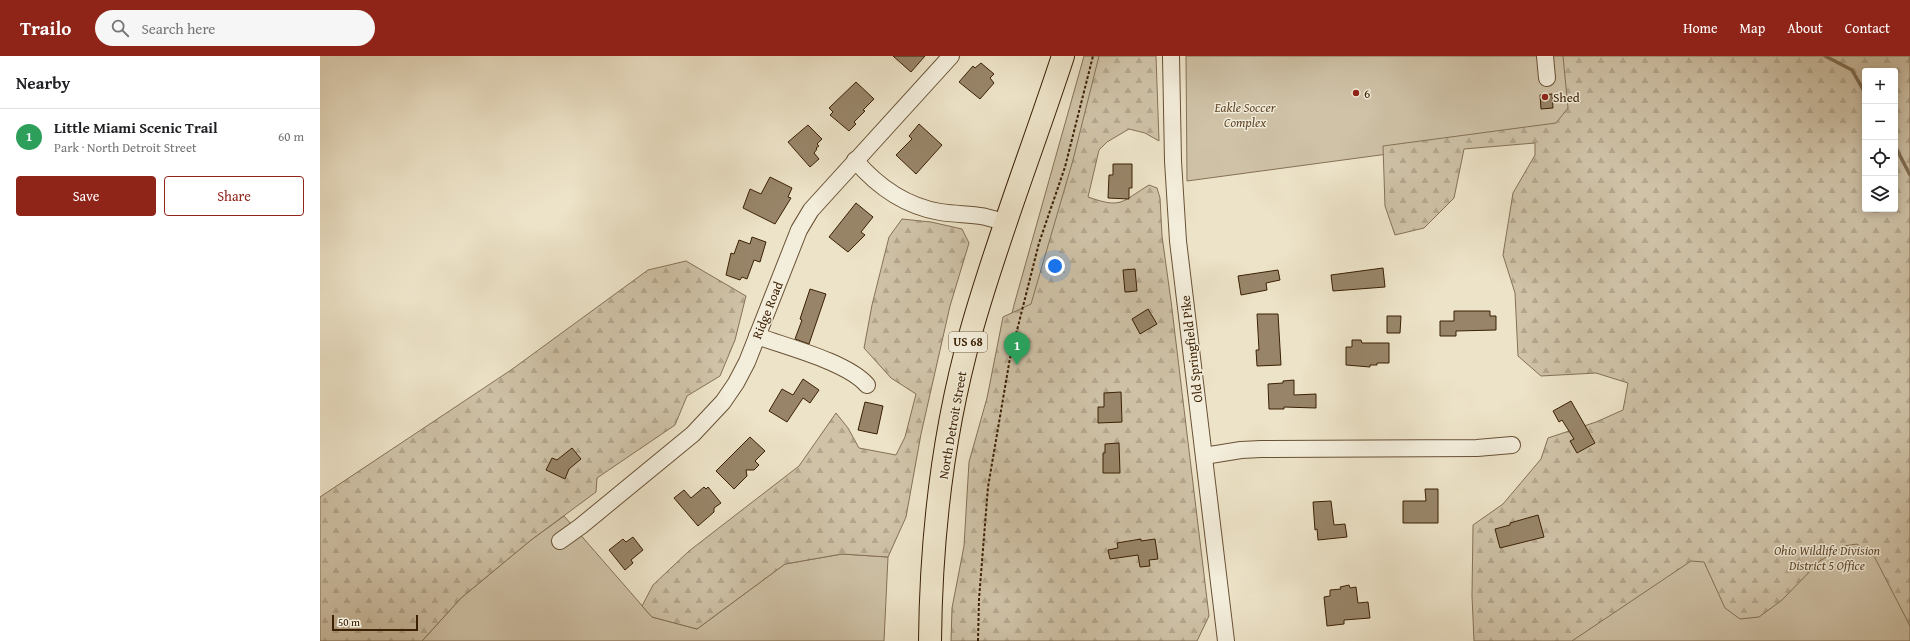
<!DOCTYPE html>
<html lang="en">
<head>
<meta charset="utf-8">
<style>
	:root { --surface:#fff; --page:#f6f6f6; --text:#202124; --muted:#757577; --line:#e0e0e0; --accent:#8f2418 }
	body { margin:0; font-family:"Gentium Book Plus",serif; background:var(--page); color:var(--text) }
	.controls { position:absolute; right:12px; top:12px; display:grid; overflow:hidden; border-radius:4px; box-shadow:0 2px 10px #0003 }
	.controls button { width:36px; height:36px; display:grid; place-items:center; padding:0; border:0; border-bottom:1px solid var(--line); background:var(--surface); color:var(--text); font:20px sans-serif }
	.scale { position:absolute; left:12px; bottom:10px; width:86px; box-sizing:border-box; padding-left:4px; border:2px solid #3b2003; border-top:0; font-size:11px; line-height:14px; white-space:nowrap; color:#3b2003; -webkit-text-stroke:3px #f3eddb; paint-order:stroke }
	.you { position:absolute; left:735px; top:210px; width:14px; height:14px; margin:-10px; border:3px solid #fff; border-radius:50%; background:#1a73e8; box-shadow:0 0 0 6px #1a73e833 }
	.badge { display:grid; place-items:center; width:26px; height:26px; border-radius:50%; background:var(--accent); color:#fff; font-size:13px; font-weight:700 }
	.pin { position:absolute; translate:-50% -33px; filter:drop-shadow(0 1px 2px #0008) }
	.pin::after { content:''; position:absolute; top:21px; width:14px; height:12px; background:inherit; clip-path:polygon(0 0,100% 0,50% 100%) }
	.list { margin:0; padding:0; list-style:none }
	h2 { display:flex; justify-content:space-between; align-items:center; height:52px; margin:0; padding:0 16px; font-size:17px }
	h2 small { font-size:13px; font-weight:400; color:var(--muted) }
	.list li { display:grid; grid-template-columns:26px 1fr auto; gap:12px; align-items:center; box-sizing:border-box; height:56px; padding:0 16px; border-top:1px solid var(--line) }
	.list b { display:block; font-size:15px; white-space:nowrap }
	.list p { margin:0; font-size:13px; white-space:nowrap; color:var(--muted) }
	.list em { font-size:13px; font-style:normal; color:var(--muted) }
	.actions { display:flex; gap:8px; padding:12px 16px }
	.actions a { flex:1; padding:9px 0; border:1px solid var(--accent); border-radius:4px; text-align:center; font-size:14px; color:var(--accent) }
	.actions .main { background:var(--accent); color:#fff }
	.icon { flex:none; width:22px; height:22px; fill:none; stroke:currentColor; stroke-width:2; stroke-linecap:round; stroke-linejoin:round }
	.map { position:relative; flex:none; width:1590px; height:585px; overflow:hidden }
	header { display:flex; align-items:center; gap:24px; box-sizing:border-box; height:56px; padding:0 20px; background:var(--accent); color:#fff }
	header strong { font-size:19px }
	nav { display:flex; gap:22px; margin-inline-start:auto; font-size:14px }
	.search { width:280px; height:36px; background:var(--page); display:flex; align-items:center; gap:10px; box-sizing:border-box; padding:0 14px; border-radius:22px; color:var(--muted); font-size:15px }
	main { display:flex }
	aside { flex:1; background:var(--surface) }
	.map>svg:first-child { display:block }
</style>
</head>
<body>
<header>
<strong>Trailo</strong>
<div class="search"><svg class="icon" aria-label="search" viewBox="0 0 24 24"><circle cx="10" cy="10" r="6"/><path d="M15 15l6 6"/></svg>Search here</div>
<nav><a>Home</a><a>Map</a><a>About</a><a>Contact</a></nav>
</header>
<main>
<aside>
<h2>Nearby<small></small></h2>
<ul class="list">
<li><span class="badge" style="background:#2e9e5b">1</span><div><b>Little Miami Scenic Trail</b><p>Park · North Detroit Street</p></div><em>60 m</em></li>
</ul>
<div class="actions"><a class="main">Save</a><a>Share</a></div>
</aside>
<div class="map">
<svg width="1590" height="585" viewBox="0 0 1590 585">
	<defs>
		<pattern id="forest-firs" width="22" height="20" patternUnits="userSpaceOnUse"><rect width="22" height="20" fill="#cfc2a7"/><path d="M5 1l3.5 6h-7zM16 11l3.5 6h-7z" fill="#b3a68e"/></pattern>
	</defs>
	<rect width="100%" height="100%" fill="#ede3c8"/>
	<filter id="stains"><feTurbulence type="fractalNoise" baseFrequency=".005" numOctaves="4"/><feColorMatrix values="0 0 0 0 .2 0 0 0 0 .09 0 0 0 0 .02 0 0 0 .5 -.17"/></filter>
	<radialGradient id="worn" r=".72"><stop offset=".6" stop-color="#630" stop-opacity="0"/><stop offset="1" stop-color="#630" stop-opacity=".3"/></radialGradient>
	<g fill="#cfc2a7" stroke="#857155">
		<polygon points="764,0 801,0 645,585 669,352 694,249"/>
		<polygon points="866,0 1252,0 1261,72 867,125"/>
		<polygon points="1590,348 1590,585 1228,585"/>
		<polygon points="244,460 332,561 377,573 465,508 522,498 568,501 564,585 102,585 141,542 211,484"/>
	</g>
	<g fill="url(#forest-firs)" stroke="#857155" fill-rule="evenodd">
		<path d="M779 0H836L839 85 825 77 809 73 787 86 779 94 768 141C802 153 801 146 829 129L837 132 840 142 842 180 851 245 889 560 877 585H631L632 552 644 490 649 406 667 342 683 261 711 248 753 104Z"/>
		<path d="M1243 0H1590V570L1554 500 1537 488 1524 490 1500 505 1462 544 1439 561 1420 563 1405 552 1384 506 1371 505 1252 585H1154L1152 540 1153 469 1183 448 1221 403 1228 382 1276 366 1303 354 1308 327 1276 317 1221 320 1198 300 1195 237 1183 199 1193 137 1215 99V87L1144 93 1134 142 1104 172 1075 179 1065 150 1063 90 1236 67 1248 52ZM1545 15H1575V153H1545Z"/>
		<polygon points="582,163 611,166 642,173 649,187 630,250 601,378 586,461 568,501 522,498 465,508 377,573 332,561 322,550 333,529 369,495 479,410 516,357 528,372 539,392 576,399 585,381 596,338 571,322 544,292 552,249 569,181"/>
		<polygon points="366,205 426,240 415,284 400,320 367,340 355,369 277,422 276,436 211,484 141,542 102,585 0,585 0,441 191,314 328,214"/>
	</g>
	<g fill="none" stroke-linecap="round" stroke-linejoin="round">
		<g stroke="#816d51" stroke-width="3.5">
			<polyline points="1505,0 1532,14 1545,37"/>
			<polyline points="1575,90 1590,119"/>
		</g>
	</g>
	<g fill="#988569" stroke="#3b2003">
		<polygon points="573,0 605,0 591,16"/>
		<polygon points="661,7 674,18 670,22 674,27 660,43 639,26 653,10 655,12"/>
		<polygon points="536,26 554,43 543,54 545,55 534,66 536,68 529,75 510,59 513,56 509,52"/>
		<polygon points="1232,38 1233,52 1221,53 1220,39"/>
		<polygon points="599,68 622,89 596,118 576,99 592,83 589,80"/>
		<polygon points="488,69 502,83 497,88 499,90 496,92 497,93 494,97 499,103 490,111 468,86"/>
		<polygon points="793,108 812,108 812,132 809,132 809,143 788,142 789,119 793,119"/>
		<polygon points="450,121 472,132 468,141 471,142 455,168 423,152 430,133 441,138"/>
		<polygon points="536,147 553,161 541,176 545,179 528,196 509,181"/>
		<polygon points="432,181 446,186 440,206 434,204 427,223 422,221 420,224 406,219 411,197 414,198 419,184 430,188"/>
		<polygon points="1063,212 1065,231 1013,235 1011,219"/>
		<polygon points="815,213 817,235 805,236 803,214"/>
		<polygon points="958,214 960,224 946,227 947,234 921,239 918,220"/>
		<polygon points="490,233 506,238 489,288 475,283 482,264 480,263"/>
		<polygon points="828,253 837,268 820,278 812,263"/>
		<polygon points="1134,255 1170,255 1170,260 1176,260 1176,274 1136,275 1136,280 1120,280 1120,265 1134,265"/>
		<polygon points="937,258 958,258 961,309 937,310 936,294 939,294"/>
		<polygon points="1067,260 1081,260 1080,277 1067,277"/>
		<polygon points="1032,284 1041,284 1042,287 1069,287 1069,307 1057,307 1057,309 1050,309 1050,311 1026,309 1026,291 1032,291"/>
		<polygon points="483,323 499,334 490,347 483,342 467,366 449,355 462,333 473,339"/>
		<polygon points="974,324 974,339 996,338 996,352 964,351 964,353 949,353 948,328 963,327 963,325"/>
		<polygon points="801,336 802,366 778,367 778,351 784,351 784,337"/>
		<polygon points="1251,345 1275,387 1257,397 1250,385 1254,383 1242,364 1239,366 1233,355"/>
		<polygon points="545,346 563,350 557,378 538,374"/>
		<polygon points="430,381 445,395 435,405 439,409 434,414 426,414 427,420 414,433 396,415"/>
		<polygon points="799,387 800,417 783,417 783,397 785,397 785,388"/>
		<polygon points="252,392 261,403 249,413 245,423 226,414 232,402 237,404"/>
		<polygon points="384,431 386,433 388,431 401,447 394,452 394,456 378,470 354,442 364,434 371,442"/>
		<polygon points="1105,433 1118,433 1118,467 1083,467 1083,445 1106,445"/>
		<polygon points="1011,445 1014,469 1025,468 1027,481 998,484 997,473 995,474 993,446"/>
		<polygon points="1218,459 1224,481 1180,492 1175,473 1190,469 1190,467"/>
		<polygon points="313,481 323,494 311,504 313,507 305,514 289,494 303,483 306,486"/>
		<polygon points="821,483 821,485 835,483 838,503 829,504 830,510 820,511 818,499 790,503 788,494 798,492 797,487"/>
		<polygon points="1029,529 1030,532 1036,531 1038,547 1048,546 1050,562 1024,564 1024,568 1007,570 1004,541 1010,540 1010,534 1021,533 1020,531"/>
	</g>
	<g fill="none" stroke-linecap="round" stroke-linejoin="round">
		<g stroke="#685134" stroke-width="18">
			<g id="minor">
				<polyline points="851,0 853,105 858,185 906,585"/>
				<polyline points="1225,0 1227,22"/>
				<path d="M535 104C557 130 585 150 620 156 646 160 661 156 686 168"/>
				<path d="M437 280C467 291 527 306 547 329"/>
				<polyline points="884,400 921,394 941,393 1157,392 1192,389"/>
				<polyline points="240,485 261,470 373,378 403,346 416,327 427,306 479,174 491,154 631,0"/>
			</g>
		</g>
		<g stroke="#3b2003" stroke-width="24">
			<path id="highway" d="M610 585C611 482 623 376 651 276 677 183 713 92 743 0"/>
		</g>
		<polyline stroke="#3b2003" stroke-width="2" stroke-dasharray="3 2" stroke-linecap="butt" points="658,585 659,543 668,431 690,302 719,187 745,111 773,0"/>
		<use href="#minor" stroke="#f3eddb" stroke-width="16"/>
		<use href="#highway" stroke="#ede3c8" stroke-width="22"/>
	</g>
	<g fill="#8f2418" stroke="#f3eddb" stroke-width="1.5">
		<circle cx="1036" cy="37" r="4"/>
		<circle cx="1225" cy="41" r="4"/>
	</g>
	<g text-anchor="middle" stroke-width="3" stroke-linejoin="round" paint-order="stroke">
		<rect fill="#f3eddb" stroke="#725e44" stroke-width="1" x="629" y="276" width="38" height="20" rx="3"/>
		<g font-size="12" font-weight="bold" fill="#3b2003">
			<text x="648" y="290">US 68</text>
		</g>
		<g font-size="13" fill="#3b2003" stroke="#f3eddb" text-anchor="start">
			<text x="1044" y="42">6</text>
			<text x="1233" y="46">Shed</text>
		</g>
		<g font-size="13" font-style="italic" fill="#60482c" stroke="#f3eddb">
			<text x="925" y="56">Eakle Soccer<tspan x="925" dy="15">Complex</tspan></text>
			<text x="1507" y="499">Ohio Wildlife Division<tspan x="1507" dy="15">District 5 Office</tspan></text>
		</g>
		<g font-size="13" fill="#3b2003" stroke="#f3eddb">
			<text transform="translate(447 254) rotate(-68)" y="5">Ridge Road</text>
			<text transform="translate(871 293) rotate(-97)" y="5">Old Springfield Pike</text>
			<text transform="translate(632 369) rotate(-80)" y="5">North Detroit Street</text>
		</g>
	</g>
	<rect width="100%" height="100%" filter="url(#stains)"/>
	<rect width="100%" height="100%" fill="url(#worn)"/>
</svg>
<div class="controls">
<button>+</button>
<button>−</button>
<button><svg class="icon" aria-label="locate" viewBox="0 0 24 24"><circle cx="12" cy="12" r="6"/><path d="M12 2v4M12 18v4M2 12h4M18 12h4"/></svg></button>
<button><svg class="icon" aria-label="layers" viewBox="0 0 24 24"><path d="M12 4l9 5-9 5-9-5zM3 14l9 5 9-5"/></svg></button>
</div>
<div class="scale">50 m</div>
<div class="you"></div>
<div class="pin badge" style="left:697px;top:309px;background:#2e9e5b">1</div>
</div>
</main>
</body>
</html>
